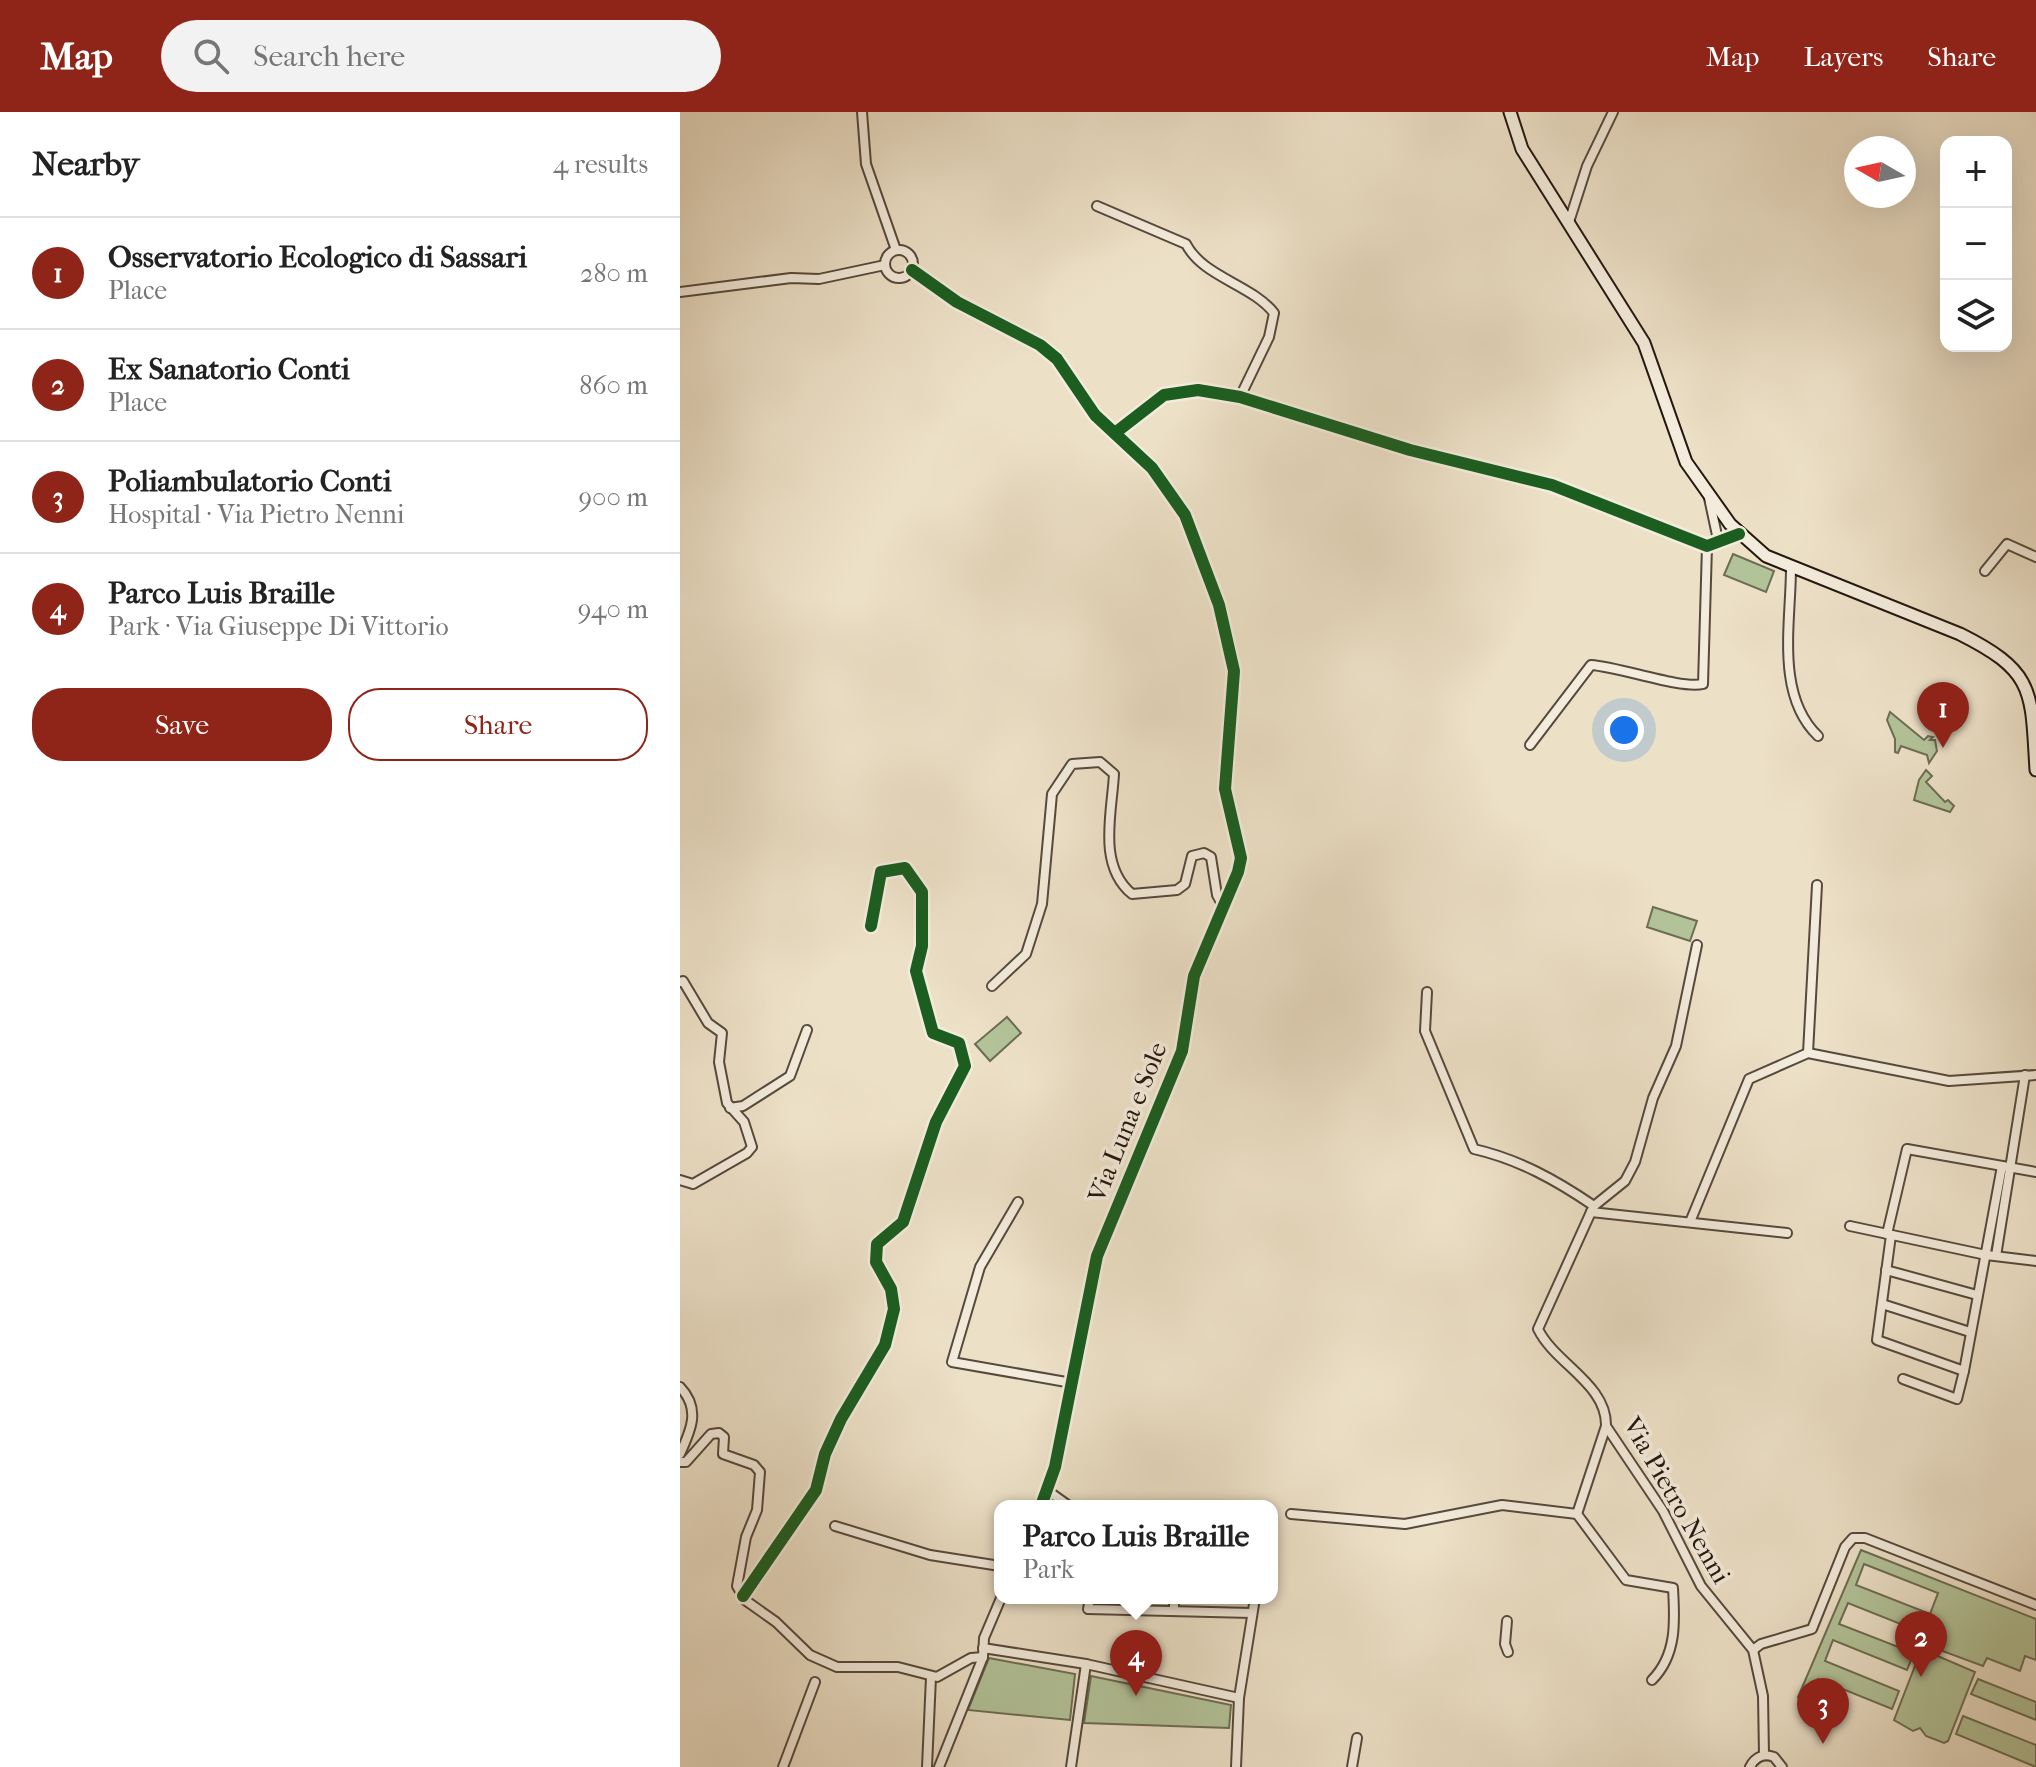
<!DOCTYPE html>
<html lang="en">
<head>
<meta charset="utf-8">
<style>
	:root { --surface:#fff; --page:#f2f2f2; --text:#222; --muted:#767676; --line:#e0e0e0; --accent:#8f2418 }
	body { margin:0; font-family:"IM FELL French Canon",serif; background:var(--page); color:var(--text) }
	.controls { position:absolute; right:24px; top:24px; display:grid; overflow:hidden; border-radius:16px; box-shadow:0 8px 32px #0002 }
	.controls button { width:72px; height:72px; display:grid; place-items:center; padding:0; border:0; border-bottom:2px solid var(--line); background:var(--surface); color:var(--text); font:40px sans-serif }
	.compass { position:absolute; left:1164px; top:24px; width:72px; height:72px; border-radius:50%; background:var(--surface); box-shadow:0 8px 32px #0002; rotate:279deg }
	.you { position:absolute; left:944px; top:618px; width:28px; height:28px; margin:-20px; border:6px solid #fff; border-radius:50%; background:#1a73e8; box-shadow:0 0 0 12px #1a73e833 }
	.badge { display:grid; place-items:center; width:52px; height:52px; border-radius:50%; background:var(--accent); color:#fff; font-size:26px; font-weight:700 }
	.pin { position:absolute; translate:-50% -66px; filter:drop-shadow(0 2px 4px #0008) }
	.pin::after { content:''; position:absolute; top:42px; width:28px; height:24px; background:inherit; clip-path:polygon(0 0,100% 0,50% 100%) }
	.popup { position:absolute; left:314px; top:1388px; width:284px; height:104px; box-sizing:border-box; display:grid; place-content:center; border-radius:16px; background:var(--surface); filter:drop-shadow(0 2px 6px #0005); font-size:26px; white-space:nowrap; color:var(--muted) }
	.popup b { font-size:30px; color:var(--text) }
	.popup::after { content:''; position:absolute; left:50%; top:100%; margin-left:-16px; border:16px solid transparent; border-top-color:var(--surface) }
	.list { margin:0; padding:0; list-style:none }
	h2 { display:flex; justify-content:space-between; align-items:center; height:104px; margin:0; padding:0 32px; font-size:34px }
	h2 small { font-size:26px; font-weight:400; color:var(--muted) }
	.list li { display:grid; grid-template-columns:52px 1fr auto; gap:24px; align-items:center; box-sizing:border-box; height:112px; padding:0 32px; border-top:2px solid var(--line) }
	.list b { display:block; font-size:30px; white-space:nowrap }
	.list p { margin:0; font-size:26px; white-space:nowrap; color:var(--muted) }
	.list em { font-size:26px; font-style:normal; color:var(--muted) }
	.actions { display:flex; gap:16px; padding:24px 32px }
	.actions a { flex:1; padding:18px 0; border:2px solid var(--accent); border-radius:32px; text-align:center; font-size:28px; color:var(--accent) }
	.actions .main { background:var(--accent); color:#fff }
	.icon { flex:none; width:44px; height:44px; fill:none; stroke:currentColor; stroke-width:2; stroke-linecap:round; stroke-linejoin:round }
	.map { position:relative; flex:none; width:1356px; height:1655px; overflow:hidden }
	header { display:flex; align-items:center; gap:48px; box-sizing:border-box; height:112px; padding:0 40px; background:var(--accent); color:#fff }
	header strong { font-size:38px }
	nav { display:flex; gap:44px; margin-inline-start:auto; font-size:28px }
	.search { width:560px; height:72px; background:var(--page); display:flex; align-items:center; gap:20px; box-sizing:border-box; padding:0 28px; border-radius:44px; color:var(--muted); font-size:30px }
	main { display:flex }
	aside { flex:1; background:var(--surface) }
	.map>svg:first-child { display:block }
</style>
</head>
<body>
<header>
<strong>Map</strong>
<div class="search"><svg class="icon" aria-label="search" viewBox="0 0 24 24"><circle cx="10" cy="10" r="6"/><path d="M15 15l6 6"/></svg>Search here</div>
<nav><a>Map</a><a>Layers</a><a>Share</a></nav>
</header>
<main>
<aside>
<h2>Nearby<small>4 results</small></h2>
<ul class="list">
<li><span class="badge">1</span><div><b>Osservatorio Ecologico di Sassari</b><p>Place</p></div><em>280 m</em></li>
<li><span class="badge">2</span><div><b>Ex Sanatorio Conti</b><p>Place</p></div><em>860 m</em></li>
<li><span class="badge">3</span><div><b>Poliambulatorio Conti</b><p>Hospital · Via Pietro Nenni</p></div><em>900 m</em></li>
<li><span class="badge">4</span><div><b>Parco Luis Braille</b><p>Park · Via Giuseppe Di Vittorio</p></div><em>940 m</em></li>
</ul>
<div class="actions"><a class="main">Save</a><a>Share</a></div>
</aside>
<div class="map">
<svg width="1356" height="1655" viewBox="0 0 1356 1655">
	<rect width="100%" height="100%" fill="#ece0c7"/>
	<filter id="stains"><feTurbulence type="fractalNoise" baseFrequency=".0025" numOctaves="4"/><feColorMatrix values="0 0 0 0 .2 0 0 0 0 .09 0 0 0 0 .02 0 0 0 .5 -.17"/></filter>
	<radialGradient id="worn" r=".72"><stop offset=".6" stop-color="#630" stop-opacity="0"/><stop offset="1" stop-color="#630" stop-opacity=".3"/></radialGradient>
	<g fill="#b3c399" stroke="#6c6d54" stroke-width="2" fill-rule="evenodd">
		<polygon points="1053,442 1094,459 1086,480 1044,463"/>
		<polygon points="1210,600 1244,628 1248,624 1253,625 1250,628 1255,628 1257,639 1249,651 1247,643 1221,634 1218,641 1215,640 1215,627 1207,608"/>
		<polygon points="1246,658 1252,664 1246,670 1265,690 1268,688 1274,694 1270,700 1234,688 1239,668"/>
		<polygon points="973,795 1017,809 1010,829 967,815"/>
		<polygon points="327,905 341,921 310,949 295,932"/>
		<path d="M1181 1438 1356 1507V1548L1345 1544 1340 1559 1307 1546 1303 1554 1238 1530 1241 1520 1168 1491 1159 1512 1234 1541 1227 1558 1153 1528 1145 1549 1219 1579 1212 1597 1138 1567 1129 1588 1118 1585ZM1184 1452 1258 1481 1250 1502 1176 1473Z"/>
		<polygon points="1246,1539 1295,1560 1268,1629 1264,1631 1246,1624 1240,1616 1233,1619 1214,1608 1240,1541"/>
		<polygon points="309,1546 395,1562 390,1608 288,1598"/>
		<polygon points="411,1564 551,1593 549,1616 404,1611"/>
		<polygon points="1298,1567 1356,1590 1356,1608 1291,1582"/>
		<polygon points="1283,1604 1356,1633 1356,1655 1276,1622"/>
	</g>
	<g fill="none" stroke-linecap="round" stroke-linejoin="round">
		<g stroke="#56493d" stroke-width="12">
			<g id="street">
				<polyline points="182,0 186,52 216,138"/>
				<path d="M417 94 506 132C523 165 571 172 594 201L589 225 560 285"/>
				<polyline points="889,110 907,54 933,0"/>
				<circle cx="219" cy="152" r="14"/>
				<polyline points="232,158 277,190 360,233 377,247 415,303 472,356 505,403 539,493 554,559 545,677 561,746 558,760 514,864 502,939 417,1144 375,1355 361,1394"/>
				<polyline points="0,180 111,166 139,167 205,153"/>
				<polyline points="435,321 484,283 518,278 560,285 730,338 872,373 1027,434 1059,422"/>
				<polyline points="1029,386 1038,428"/>
				<path d="M1111 456C1111 510 1095 583 1138 624"/>
				<polyline points="1305,459 1327,432 1356,445"/>
				<path d="M850 633 911 553C941 555 999 577 1023 572L1027 434"/>
				<polyline points="0,870 3,869 28,911 42,921 39,950 47,991 64,1010 72,1035 67,1041 13,1072 0,1068"/>
				<path d="M312 874 346 842 362 792 372 682 392 652 420 650 434 662C432 701 417 753 452 782L497 778 505 772 512 744 524 741 531 745 537 783 543 794"/>
				<path d="M747 880 745 919 794 1037C838 1047 876 1068 914 1094L911 1100"/>
				<polyline points="1128,941 1137,773"/>
				<polyline points="50,996 63,994 110,964 127,918"/>
				<polyline points="338,1090 300,1155 272,1250 392,1271"/>
				<polyline points="914,1094 945,1069 955,1050 973,986 996,934 1017,833"/>
				<path d="M911 1100 858 1217C875 1252 927 1272 926 1314L983 1399 1021 1474 1073 1538 1083 1584 1084 1643"/>
				<polyline points="911,1100 1107,1121"/>
				<polyline points="1010,1110 1069,967 1128,941 1269,969 1356,963"/>
				<polyline points="1170,1114 1306,1143 1356,1149"/>
				<polyline points="1207,1122 1227,1037 1356,1060"/>
				<polyline points="1211,1123 1197,1228 1284,1259 1322,1054"/>
				<polyline points="1316,1144 1345,963"/>
				<polyline points="1206,1158 1297,1183"/>
				<polyline points="1202,1192 1290,1220"/>
				<polyline points="1223,1267 1277,1287 1284,1259"/>
				<path d="M0 1275C21 1297 11 1318 0 1342"/>
				<polyline points="0,1350 6,1350 31,1322 39,1321 44,1325 43,1342 74,1353 80,1360 77,1398 66,1425 57,1474 65,1488 96,1510 130,1543 157,1555 218,1555 257,1565 291,1546 303,1545"/>
				<polyline points="368,1379 389,1394"/>
				<polyline points="611,1402 725,1412 822,1393 897,1402 926,1314"/>
				<path d="M897 1402 946 1468 993 1476C995 1509 997 1543 972 1568"/>
				<polyline points="155,1414 250,1443 320,1454"/>
				<polyline points="63,1484 136,1378 145,1342 161,1307 205,1233 214,1197 211,1177 196,1150 197,1132 223,1110 256,1010 285,954 279,931 253,921 236,859 242,834 242,780 225,756 201,760 191,814"/>
				<polyline points="410,1486 408,1497 572,1501"/>
				<polyline points="494,1499 494,1486"/>
				<polyline points="827,1509 825,1532 828,1540"/>
				<polyline points="303,1536 406,1552 559,1586"/>
				<polyline points="1073,1538 1081,1532 1132,1517 1165,1435 1173,1426 1185,1426 1356,1493"/>
				<polyline points="103,1655 135,1570"/>
				<polyline points="247,1655 251,1565"/>
				<polyline points="259,1655 303,1545 304,1526 321,1486"/>
				<polyline points="391,1655 406,1552"/>
				<polyline points="556,1655 559,1586 575,1486"/>
				<polyline points="672,1655 677,1626"/>
				<path d="M1070 1655C1075 1645 1084 1641 1094 1645L1102 1655"/>
			</g>
		</g>
		<g stroke="#24170f" stroke-width="15">
			<path id="secondary" d="M830 0 842 37 964 231 1006 350 1050 412 1086 444 1280 522C1356 560 1351 579 1356 658"/>
		</g>
		<use href="#street" stroke="#f3ebdb" stroke-width="8"/>
		<use href="#secondary" stroke="#f3ebdb" stroke-width="11"/>
		<g stroke="#f3ebdb" stroke-width="17">
			<g id="cycleway">
				<polyline points="232,158 277,190 360,233 377,247 415,303 472,356 505,403 539,493 554,559 545,677 561,746 558,760 514,864 502,939 417,1144 375,1355 361,1394"/>
				<polyline points="435,321 484,283 518,278 560,285 730,338 872,373 1027,434 1059,422"/>
				<polyline points="63,1484 136,1378 145,1342 161,1307 205,1233 214,1197 211,1177 196,1150 197,1132 223,1110 256,1010 285,954 279,931 253,921 236,859 242,834 242,780 225,756 201,760 191,814"/>
			</g>
		</g>
		<use href="#cycleway" stroke="#1b5e20" stroke-width="12"/>
	</g>
	<g text-anchor="middle" stroke-width="7" stroke-linejoin="round" paint-order="stroke">
		<g font-size="26" fill="#24170f" stroke="#f3ebdb">
			<text transform="translate(447 1010) rotate(-68)" y="9">Via Luna e Sole</text>
			<text transform="translate(997 1388) rotate(60)" y="9">Via Pietro Nenni</text>
		</g>
	</g>
	<rect width="100%" height="100%" filter="url(#stains)"/>
	<rect width="100%" height="100%" fill="url(#worn)"/>
</svg>
<div class="controls">
<button>+</button>
<button>−</button>
<button><svg class="icon" aria-label="layers" viewBox="0 0 24 24"><path d="M12 4l9 5-9 5-9-5zM3 14l9 5 9-5"/></svg></button>
</div>
<svg class="compass" viewBox="-18 -18 36 36"><path d="M0-13l5 13h-10z" fill="#e53935"/><path d="M0 13l5-13h-10z" fill="#767676"/></svg>
<div class="you"></div>
<div class="pin badge" style="left:1263px;top:636px">1</div>
<div class="pin badge" style="left:1241px;top:1565px">2</div>
<div class="pin badge" style="left:1143px;top:1632px">3</div>
<div class="pin badge" style="left:456px;top:1584px">4</div>
<div class="popup"><b>Parco Luis Braille</b>Park</div>
</div>
</main>
</body>
</html>
